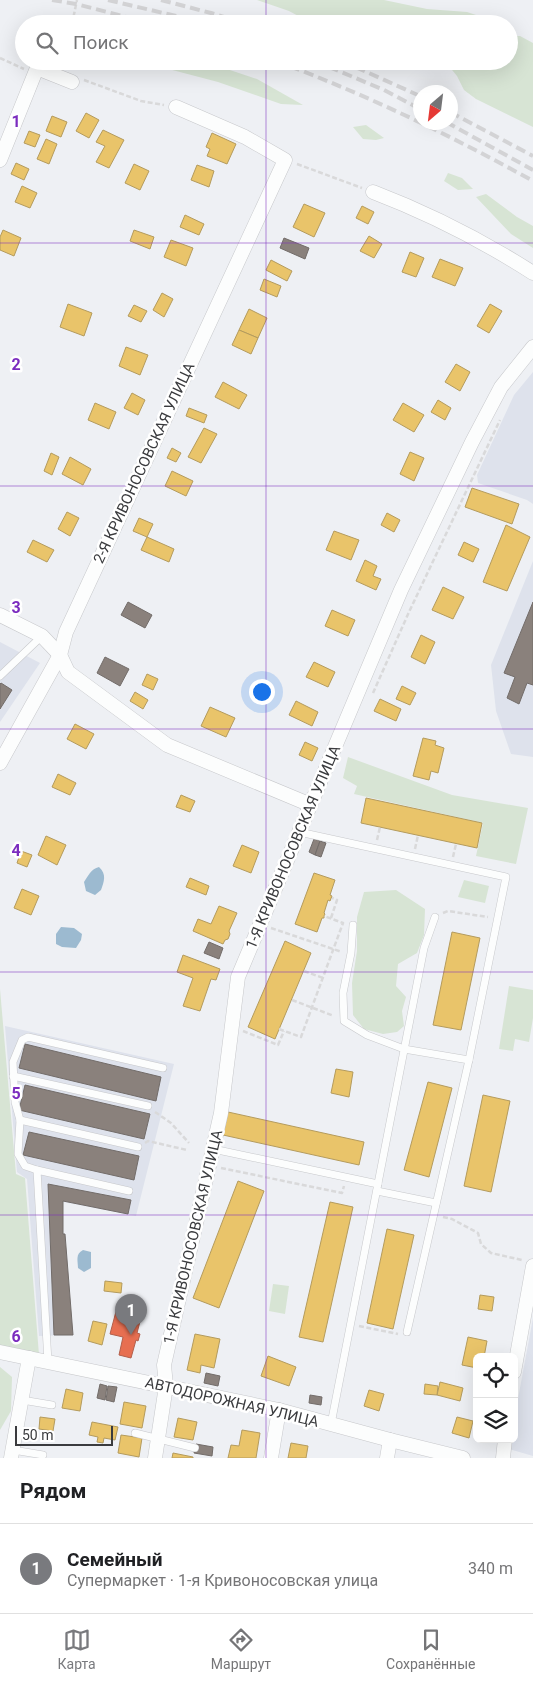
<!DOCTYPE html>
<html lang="ru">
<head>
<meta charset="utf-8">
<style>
	:root { --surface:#fff; --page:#f6f6f6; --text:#202124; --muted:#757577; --line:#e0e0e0; --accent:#797a7e }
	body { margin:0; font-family:Roboto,sans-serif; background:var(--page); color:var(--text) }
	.controls { position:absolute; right:15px; bottom:15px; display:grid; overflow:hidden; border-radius:8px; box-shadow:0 5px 20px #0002 }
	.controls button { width:45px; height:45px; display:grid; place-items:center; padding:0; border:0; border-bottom:1px solid var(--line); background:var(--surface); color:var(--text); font:25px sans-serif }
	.compass { position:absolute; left:413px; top:85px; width:45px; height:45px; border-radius:50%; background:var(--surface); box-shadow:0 5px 20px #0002; rotate:208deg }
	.scale { position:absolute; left:15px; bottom:12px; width:98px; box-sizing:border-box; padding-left:5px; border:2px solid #3a3b3e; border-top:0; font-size:14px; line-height:18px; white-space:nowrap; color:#3a3b3e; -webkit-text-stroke:4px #fff; paint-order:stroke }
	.you { position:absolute; left:261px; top:691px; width:18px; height:18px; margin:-12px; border:4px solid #fff; border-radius:50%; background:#1a73e8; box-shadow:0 0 0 8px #1a73e833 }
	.badge { display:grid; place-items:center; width:32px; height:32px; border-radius:50%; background:var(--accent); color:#fff; font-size:16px; font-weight:700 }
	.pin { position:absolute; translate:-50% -41px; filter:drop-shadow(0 1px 2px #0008) }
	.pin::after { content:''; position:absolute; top:26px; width:18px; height:15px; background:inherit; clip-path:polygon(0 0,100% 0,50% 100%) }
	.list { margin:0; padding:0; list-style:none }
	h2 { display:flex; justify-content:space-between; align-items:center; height:65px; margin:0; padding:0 20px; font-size:21px }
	h2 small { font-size:16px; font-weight:400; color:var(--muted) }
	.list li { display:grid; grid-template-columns:32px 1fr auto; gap:15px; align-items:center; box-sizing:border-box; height:90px; padding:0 20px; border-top:1px solid var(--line) }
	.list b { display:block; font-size:19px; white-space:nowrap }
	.list p { margin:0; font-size:16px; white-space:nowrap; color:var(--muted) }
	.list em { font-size:16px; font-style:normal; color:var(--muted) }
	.icon { flex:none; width:28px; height:28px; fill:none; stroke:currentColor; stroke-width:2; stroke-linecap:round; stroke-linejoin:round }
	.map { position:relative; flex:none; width:533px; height:1458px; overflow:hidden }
	.search { position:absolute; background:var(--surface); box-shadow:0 5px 20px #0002; left:15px; right:15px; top:15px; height:55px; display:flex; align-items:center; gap:12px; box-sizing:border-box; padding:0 18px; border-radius:28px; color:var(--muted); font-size:19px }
	.sheet { height:155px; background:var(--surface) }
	nav { display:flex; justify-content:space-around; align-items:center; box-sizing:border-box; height:70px; border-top:1px solid var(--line); background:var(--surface); font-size:14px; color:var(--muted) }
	nav a { display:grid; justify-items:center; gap:2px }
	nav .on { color:var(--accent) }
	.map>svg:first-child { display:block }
</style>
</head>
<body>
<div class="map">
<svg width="533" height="1458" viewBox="0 0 533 1458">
	<rect width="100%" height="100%" fill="#eef0f4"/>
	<g fill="#dee2ec">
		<polygon points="533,372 533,504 527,500 478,483 477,475 514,395"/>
		<polygon points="533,561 533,757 511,754 496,711 491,665"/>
		<polygon points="0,642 40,663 0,722"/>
		<polygon points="5,1026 174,1064 136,1216 63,1202 63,1233 65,1234 73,1335 39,1336 27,1179 17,1172"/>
		<polygon points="533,1318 533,1456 509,1449 511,1439 514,1439 514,1420"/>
	</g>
	<g fill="#d7e4d4">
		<polygon points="257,0 384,0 427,9 467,12 482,17 487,24 338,24 332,22 317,22 302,18 289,11"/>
		<polygon points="509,36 520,36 533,43 533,127 476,99 464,90 457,76 448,65 436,61 509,61"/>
		<polygon points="138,61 203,61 257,79 303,105 281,104 218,82"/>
		<polygon points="366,125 384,138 376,140 363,139 353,127"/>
		<polygon points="448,173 462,178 473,189 458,190 444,181"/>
		<polygon points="486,194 517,217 533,226 533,248 511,234 476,197"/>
		<polygon points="348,757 452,795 528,808 516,864 476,856 483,823 354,794 357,786 343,778"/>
		<polygon points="464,880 489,886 485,903 458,897"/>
		<polygon points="396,890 425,909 424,935 417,953 398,964 396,986 406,997 402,1011 404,1026 397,1032 383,1034 364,1029 353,1015 352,983 357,951 357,917 364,892"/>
		<polygon points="509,986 533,990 533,1018 529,1042 515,1039 513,1051 499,1049"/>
		<polygon points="0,989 16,1174 25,1178 39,1355 0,1346"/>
		<polygon points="273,1284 289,1286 285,1314 269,1311"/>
		<polygon points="0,1367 12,1377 11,1411 0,1430"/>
	</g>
	<g fill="#9cbad0">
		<path d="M99 867C107 874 104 882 101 890L95 895 86 891 84 882C88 876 91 869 99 867Z"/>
		<polygon points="61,927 74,928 82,934 81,940 76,948 62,947 56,944 56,934"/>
		<path d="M83 1250 91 1252V1268L84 1272 78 1268C78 1261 75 1254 83 1250Z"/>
	</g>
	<g fill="#e9c46a" stroke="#b49b5d">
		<polygon points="86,113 99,120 89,138 76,131"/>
		<polygon points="52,116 67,122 61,137 46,131"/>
		<polygon points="103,130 124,140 109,168 96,162 105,146 96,142"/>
		<polygon points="29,131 40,135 35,147 24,143"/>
		<polygon points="212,133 236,144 227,164 207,156 210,149 206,147"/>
		<polygon points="46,139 57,144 49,164 37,159"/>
		<polygon points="16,163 29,169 24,180 11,174"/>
		<polygon points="134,164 149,171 140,190 125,183"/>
		<polygon points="197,165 214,171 209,187 191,180"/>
		<polygon points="22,186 37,193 30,208 15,202"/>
		<polygon points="304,204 325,213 314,237 293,227"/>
		<polygon points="362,206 374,212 368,224 356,218"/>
		<polygon points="185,215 204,224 199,235 180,227"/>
		<polygon points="3,230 21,238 14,256 0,250 0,237"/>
		<polygon points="134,230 154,237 150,249 130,241"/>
		<polygon points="369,236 382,244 374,258 360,251"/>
		<polygon points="171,240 193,248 186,266 164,257"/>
		<polygon points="410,252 424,258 416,277 402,272"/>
		<polygon points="440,259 463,268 455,286 432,277"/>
		<polygon points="271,260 292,271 287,281 266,270"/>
		<polygon points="264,279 281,286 277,297 260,290"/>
		<polygon points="162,293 173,299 164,317 153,310"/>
		<polygon points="68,304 92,313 84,336 60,327"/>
		<polygon points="490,304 502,311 489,333 477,326"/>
		<polygon points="134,305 147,311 141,322 128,316"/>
		<polygon points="249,309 267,318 258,338 239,330"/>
		<polygon points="239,330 258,338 251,354 232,345"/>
		<polygon points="126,347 148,355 140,375 119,366"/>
		<polygon points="456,364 470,372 460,391 445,382"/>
		<polygon points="223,382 247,395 239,409 215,397"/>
		<polygon points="132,393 145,400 138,415 124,408"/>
		<polygon points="438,400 451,408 445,420 431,412"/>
		<polygon points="95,403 116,412 109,429 88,420"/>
		<polygon points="403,403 424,415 414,432 393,420"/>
		<polygon points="189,408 207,415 204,423 186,416"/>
		<polygon points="204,428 217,434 201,463 188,457"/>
		<polygon points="172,448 181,453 176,462 167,458"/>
		<polygon points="410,452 424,458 414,481 400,474"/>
		<polygon points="51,453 59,457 52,475 44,471"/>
		<polygon points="70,457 91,469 83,485 62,474"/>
		<polygon points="172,471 193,481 186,496 165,486"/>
		<polygon points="472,488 519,504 512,524 465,507"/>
		<polygon points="67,512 79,518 70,536 58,529"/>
		<polygon points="387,513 400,520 394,532 381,525"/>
		<polygon points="139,518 153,524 147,537 133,531"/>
		<polygon points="506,525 530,537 507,591 483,582"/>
		<polygon points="334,531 359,540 351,560 326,550"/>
		<polygon points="147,537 174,549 169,562 141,550"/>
		<polygon points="33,540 54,550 47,562 27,552"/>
		<polygon points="464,542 479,549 473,562 458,555"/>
		<polygon points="365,560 377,566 373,576 381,579 376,590 356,581"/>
		<polygon points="443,587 464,597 453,619 432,610"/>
		<polygon points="332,610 355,620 348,636 325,626"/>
		<polygon points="421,635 435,642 425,664 411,657"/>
		<polygon points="314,662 335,672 328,687 306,677"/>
		<polygon points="147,674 158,679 153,690 142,685"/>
		<polygon points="402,686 416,693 410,705 396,699"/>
		<polygon points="135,692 148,700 143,709 130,701"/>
		<polygon points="380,699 401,709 396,721 374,711"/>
		<polygon points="296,701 318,712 312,726 289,715"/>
		<polygon points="210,707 235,718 226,737 201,726"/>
		<polygon points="75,724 94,734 86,749 67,739"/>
		<polygon points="423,738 436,741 435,745 444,748 438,773 431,771 429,780 413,776"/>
		<polygon points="305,742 318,748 312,761 299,755"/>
		<polygon points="58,774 76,783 70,795 52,787"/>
		<polygon points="181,795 195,801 190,812 176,807"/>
		<polygon points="366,798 482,823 477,848 361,823"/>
		<polygon points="46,836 66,845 57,865 38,855"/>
		<polygon points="242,845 259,852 251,873 233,866"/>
		<polygon points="21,851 32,855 27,867 17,863"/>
		<polygon points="314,873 335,880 330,895 332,896 330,901 328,900 324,913 325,914 324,916 324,918 322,918 317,932 295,924"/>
		<polygon points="190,878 209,886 206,895 186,887"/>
		<polygon points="22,889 39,896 31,915 14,908"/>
		<polygon points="219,906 237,913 229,931 230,934 228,939 225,940 223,944 193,931 198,919 211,924"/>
		<polygon points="452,932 480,938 461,1030 433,1025"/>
		<polygon points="285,941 311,953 275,1039 248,1027"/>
		<polygon points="183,955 220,969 216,980 211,979 200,1011 183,1006 193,978 177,972"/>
		<polygon points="336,1069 353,1072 349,1097 331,1093"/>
		<polygon points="428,1082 452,1088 429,1177 404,1170"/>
		<polygon points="483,1095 510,1101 491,1192 464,1186"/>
		<polygon points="228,1112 364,1142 359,1165 223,1135"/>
		<polygon points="238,1181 264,1191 219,1308 193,1298"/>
		<polygon points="330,1202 353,1207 323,1342 299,1337"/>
		<polygon points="387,1229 414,1235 393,1329 367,1323"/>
		<polygon points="105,1281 122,1283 121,1293 104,1291"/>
		<polygon points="480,1295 494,1297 492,1311 478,1309"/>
		<polygon points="93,1321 107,1324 102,1345 88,1341"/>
		<polygon points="195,1334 220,1339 214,1368 201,1365 200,1373 187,1370"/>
		<polygon points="468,1337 487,1341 484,1357 477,1357 477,1368 462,1365"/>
		<polygon points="268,1356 296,1367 289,1386 261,1376"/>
		<polygon points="440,1382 463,1388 460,1401 437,1395"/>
		<polygon points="425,1384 438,1386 437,1395 424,1394"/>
		<polygon points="66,1389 83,1393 80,1411 62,1408"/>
		<polygon points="369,1390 384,1394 379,1411 364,1406"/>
		<polygon points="124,1402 146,1406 142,1428 120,1424"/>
		<polygon points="40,1417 55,1419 53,1431 39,1429"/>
		<polygon points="457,1417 473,1421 469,1438 452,1433"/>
		<polygon points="178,1418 197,1422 193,1440 174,1437"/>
		<polygon points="92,1422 118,1427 115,1440 104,1438 103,1443 97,1442 98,1437 89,1435"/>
		<polygon points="242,1430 260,1433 256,1458 228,1458 231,1445 239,1446"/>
		<polygon points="121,1435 142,1438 139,1457 118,1453"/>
		<polygon points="291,1443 308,1446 306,1458 288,1458"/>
		<polygon points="173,1453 193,1457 193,1458 172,1458"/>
	</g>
	<polygon fill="#e76f51" stroke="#b35f4b" points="118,1304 143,1310 137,1333 140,1334 138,1341 136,1340 131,1358 119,1355 123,1337 110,1334"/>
	<g fill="#8a817c" stroke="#726c69">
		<polygon points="284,238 309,248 305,259 280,248"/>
		<polygon points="128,602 152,615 145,628 121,615"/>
		<polygon points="533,602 533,685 527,683 519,704 507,698 515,677 504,673"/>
		<polygon points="105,657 129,669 120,686 97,673"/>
		<polygon points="1,683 12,690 0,709 0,684"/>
		<polygon points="314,839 320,841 315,855 309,852"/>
		<polygon points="320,841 326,843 321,857 315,855"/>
		<polygon points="209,942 223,948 219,959 204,953"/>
		<polygon points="25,1044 161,1077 156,1101 19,1068"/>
		<polygon points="25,1085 150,1114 144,1139 19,1110"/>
		<polygon points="29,1132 139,1156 134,1180 23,1155"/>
		<polygon points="48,1184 131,1200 128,1214 63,1201 63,1234 65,1234 73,1335 54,1335"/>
		<polygon points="206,1373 220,1376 218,1386 204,1383"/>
		<polygon points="100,1384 107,1386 105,1400 97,1398"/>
		<polygon points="108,1386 117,1387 114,1402 106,1400"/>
		<polygon points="310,1395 322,1397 321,1405 309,1403"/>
		<polygon points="196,1444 213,1447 212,1456 194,1453"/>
	</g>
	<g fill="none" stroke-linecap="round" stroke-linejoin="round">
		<g stroke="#c7c8cb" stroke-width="8">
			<g id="service">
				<polyline points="0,676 42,636"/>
				<polyline points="299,832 506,877 469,1060"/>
				<polyline points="353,925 351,953 343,993 344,1021 367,1035 404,1049 469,1060 407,1332"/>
				<polyline points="13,1076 148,1106"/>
				<polyline points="20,1120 138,1147"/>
				<polyline points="213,1149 378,1184"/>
				<polyline points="37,1170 25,1166 18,1154 20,1120 15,1102 13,1062 22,1040 28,1037 163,1068"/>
				<polyline points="377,1191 436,1203"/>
				<polyline points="48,1362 37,1170 129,1191"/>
				<polyline points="22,1400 52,1405"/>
				<polyline points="331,1424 424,948 435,917"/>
				<polyline points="135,1433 195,1448"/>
				<polyline points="13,1450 43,1455"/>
			</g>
		</g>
		<g stroke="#c7c8cb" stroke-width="15">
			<g id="minor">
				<polyline points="0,160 37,68 72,82"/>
				<path d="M373 192C428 213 483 241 533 273"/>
				<polyline points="0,615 42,636 60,655 68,672 167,745 311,805"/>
				<polyline points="0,763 60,655 66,632 285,160 245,137 176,107"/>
				<polyline points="0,1352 279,1410 390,1440 463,1458"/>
				<polyline points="514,1372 533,1266"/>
				<polyline points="11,1458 29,1358"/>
				<polyline points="155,1458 166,1386 164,1365 221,1113 238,977 401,590 472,442 501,387 533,347"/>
				<polyline points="271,1458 279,1410"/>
				<polyline points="387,1458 390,1440"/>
				<polyline points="503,1458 505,1439"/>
			</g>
		</g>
		<g stroke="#d9d9da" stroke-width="2.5" stroke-dasharray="5 2.5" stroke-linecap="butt">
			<polyline points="72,24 77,0"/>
			<polyline points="0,58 24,69"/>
			<polyline points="84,80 141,101 164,105"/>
			<polyline points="297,164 362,188"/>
			<polyline points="373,693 409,612 500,420"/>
			<polyline points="377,840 380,827"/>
			<polyline points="415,849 418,835"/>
			<polyline points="453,857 456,844"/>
			<polyline points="443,913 448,911 488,917"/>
			<polyline points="331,918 337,900 332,898"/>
			<polyline points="271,928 342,952"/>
			<polyline points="304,971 323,978"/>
			<polyline points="292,1000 334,1016"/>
			<polyline points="279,1029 301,1037 343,923 324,916"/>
			<polyline points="243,1031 278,1045 284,1031"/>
			<polyline points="155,1112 171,1123 189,1143"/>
			<polyline points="145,1143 148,1141 187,1150"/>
			<polyline points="221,1168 342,1193 344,1186"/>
			<polyline points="443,1217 452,1219 478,1233 481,1244 491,1253 522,1260"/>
			<polyline points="359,1326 398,1334"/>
		</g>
		<use href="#service" stroke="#fcfdfd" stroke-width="7"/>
		<use href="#minor" stroke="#fcfdfd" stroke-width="14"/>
		<g stroke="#d3d3d5" stroke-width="4" stroke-dasharray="10 5" stroke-linecap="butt">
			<polyline points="52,0 76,4 154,24"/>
			<polyline points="108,0 210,24"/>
			<polyline points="161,0 211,13 246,24"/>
			<path d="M276 61C365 94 450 135 533 181"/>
			<polyline points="315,61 384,90 420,109"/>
			<polyline points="342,61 420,96"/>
			<polyline points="450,112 533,156"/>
			<polyline points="446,122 533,170"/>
		</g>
	</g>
	<path fill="none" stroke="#7b2cbf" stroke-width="1" stroke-opacity="0.55" d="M266 0V24M266 61V1458M0 243H533M0 486H533M0 729H533M0 972H533M0 1215H533"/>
	<g text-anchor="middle" stroke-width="5" stroke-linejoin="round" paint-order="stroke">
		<g font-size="15" fill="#3a3b3e" stroke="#fff">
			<text transform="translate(144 463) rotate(-65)" y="5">2-Я КРИВОНОСОВСКАЯ УЛИЦА</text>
			<text transform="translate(293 847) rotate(-67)" y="5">1-Я КРИВОНОСОВСКАЯ УЛИЦА</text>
			<text transform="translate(193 1237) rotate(-77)" y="5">1-Я КРИВОНОСОВСКАЯ УЛИЦА</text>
			<text transform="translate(232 1402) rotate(13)" y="5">АВТОДОРОЖНАЯ УЛИЦА</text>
		</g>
	</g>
	<g font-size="16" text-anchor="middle" font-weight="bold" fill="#7b2cbf" stroke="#fff" stroke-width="5" stroke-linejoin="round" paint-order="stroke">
		<text x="16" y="127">1</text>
		<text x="16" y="370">2</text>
		<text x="16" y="613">3</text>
		<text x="16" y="856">4</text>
		<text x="16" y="1099">5</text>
		<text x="16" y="1342">6</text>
	</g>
</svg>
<div class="controls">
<button><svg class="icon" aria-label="locate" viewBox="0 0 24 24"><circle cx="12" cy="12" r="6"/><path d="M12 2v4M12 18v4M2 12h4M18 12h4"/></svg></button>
<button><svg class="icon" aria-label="layers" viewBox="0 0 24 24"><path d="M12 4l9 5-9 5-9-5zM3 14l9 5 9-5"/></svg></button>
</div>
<svg class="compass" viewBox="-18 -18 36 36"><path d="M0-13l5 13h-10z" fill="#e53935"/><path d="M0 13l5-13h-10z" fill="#757577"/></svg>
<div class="scale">50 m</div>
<div class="you"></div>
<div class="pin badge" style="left:131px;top:1335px">1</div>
<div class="search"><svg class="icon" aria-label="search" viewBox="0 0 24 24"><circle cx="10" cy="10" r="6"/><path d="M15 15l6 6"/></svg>Поиск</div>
</div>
<section class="sheet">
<h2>Рядом<small></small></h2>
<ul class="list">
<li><span class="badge">1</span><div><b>Семейный</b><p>Супермаркет · 1-я Кривоносовская улица</p></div><em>340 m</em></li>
</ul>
</section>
<nav>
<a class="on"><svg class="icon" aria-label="map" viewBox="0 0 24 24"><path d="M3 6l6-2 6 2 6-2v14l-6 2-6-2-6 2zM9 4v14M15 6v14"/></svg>Карта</a>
<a><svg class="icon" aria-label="directions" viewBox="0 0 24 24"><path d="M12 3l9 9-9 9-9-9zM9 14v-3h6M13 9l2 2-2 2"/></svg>Маршрут</a>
<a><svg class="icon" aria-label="saved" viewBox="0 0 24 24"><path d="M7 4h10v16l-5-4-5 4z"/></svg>Сохранённые</a>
</nav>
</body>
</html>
